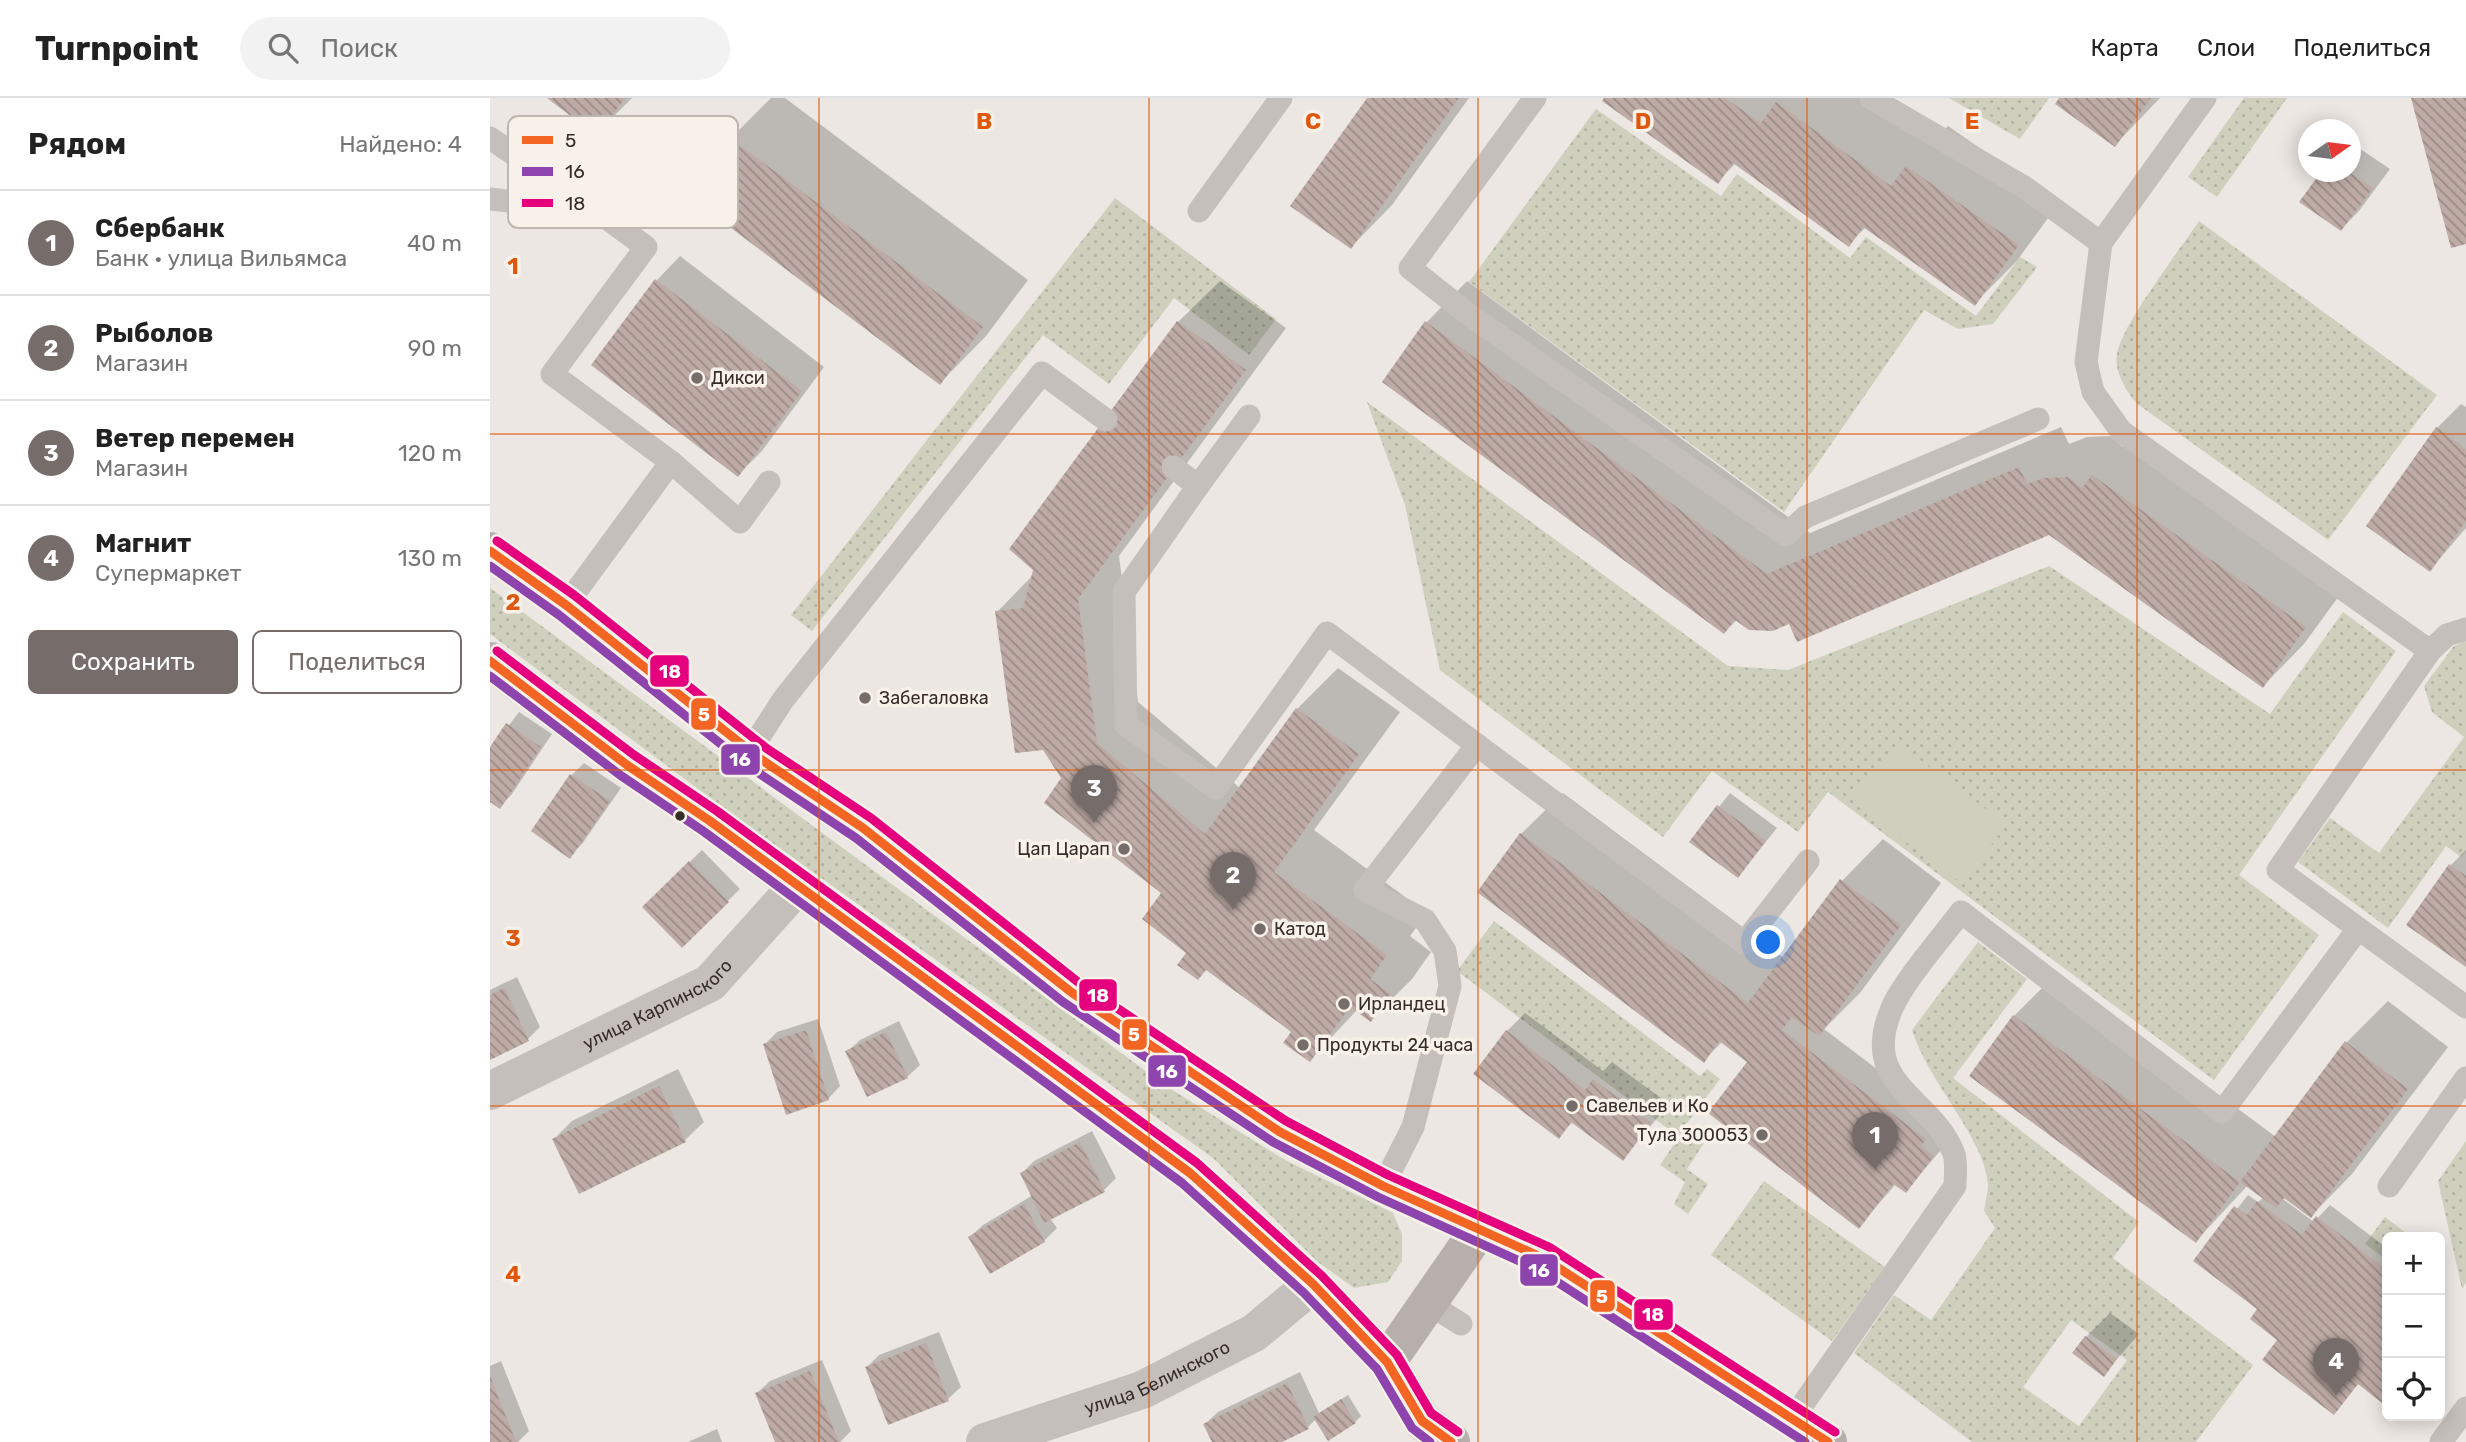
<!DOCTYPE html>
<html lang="ru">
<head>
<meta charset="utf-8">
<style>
	:root { --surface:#fff; --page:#f2f2f2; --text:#222; --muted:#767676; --line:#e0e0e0; --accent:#766d6a }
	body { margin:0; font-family:Rubik,sans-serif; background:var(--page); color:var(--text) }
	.controls { position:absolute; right:21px; bottom:21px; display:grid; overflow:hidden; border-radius:10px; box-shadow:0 4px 18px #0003 }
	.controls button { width:63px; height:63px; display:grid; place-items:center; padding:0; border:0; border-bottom:2px solid var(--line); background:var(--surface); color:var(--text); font:35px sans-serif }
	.compass { position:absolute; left:1808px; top:21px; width:63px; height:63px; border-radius:50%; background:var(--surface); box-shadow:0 4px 18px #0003; rotate:76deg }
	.you { position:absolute; left:1279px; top:845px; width:24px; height:24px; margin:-18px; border:5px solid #fff; border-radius:50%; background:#1a73e8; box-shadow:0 0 0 10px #1a73e833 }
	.badge { display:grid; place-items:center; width:46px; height:46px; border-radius:50%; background:var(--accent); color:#fff; font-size:23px; font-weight:700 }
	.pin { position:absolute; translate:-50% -58px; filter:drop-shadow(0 2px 4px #0008) }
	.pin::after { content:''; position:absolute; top:37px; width:24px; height:21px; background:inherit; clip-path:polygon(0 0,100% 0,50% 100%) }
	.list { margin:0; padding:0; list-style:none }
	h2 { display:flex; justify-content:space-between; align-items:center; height:91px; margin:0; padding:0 28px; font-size:30px }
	h2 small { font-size:23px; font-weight:400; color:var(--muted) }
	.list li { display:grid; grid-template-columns:46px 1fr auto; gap:21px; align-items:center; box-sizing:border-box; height:105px; padding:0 28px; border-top:2px solid var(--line) }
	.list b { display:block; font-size:26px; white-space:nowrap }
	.list p { margin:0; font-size:23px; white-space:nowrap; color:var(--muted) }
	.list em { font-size:23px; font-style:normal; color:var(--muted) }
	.actions { display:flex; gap:14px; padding:21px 28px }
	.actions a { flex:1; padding:16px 0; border:2px solid var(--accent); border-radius:10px; text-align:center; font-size:24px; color:var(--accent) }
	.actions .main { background:var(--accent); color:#fff }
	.icon { flex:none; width:38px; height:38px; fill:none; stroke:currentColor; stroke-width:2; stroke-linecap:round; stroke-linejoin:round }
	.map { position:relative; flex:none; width:1976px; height:1344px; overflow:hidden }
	header { display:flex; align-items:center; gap:42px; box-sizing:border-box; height:98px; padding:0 35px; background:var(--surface); border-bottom:2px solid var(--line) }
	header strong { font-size:33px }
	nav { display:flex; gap:38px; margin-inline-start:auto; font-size:24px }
	.search { width:490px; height:63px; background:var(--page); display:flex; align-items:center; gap:18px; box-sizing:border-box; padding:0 24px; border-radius:38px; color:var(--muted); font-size:26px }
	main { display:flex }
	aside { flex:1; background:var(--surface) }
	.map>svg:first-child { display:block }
</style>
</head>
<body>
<header>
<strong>Turnpoint</strong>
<div class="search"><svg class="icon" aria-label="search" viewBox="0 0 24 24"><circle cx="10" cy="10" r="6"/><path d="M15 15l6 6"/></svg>Поиск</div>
<nav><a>Карта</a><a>Слои</a><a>Поделиться</a></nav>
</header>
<main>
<aside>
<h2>Рядом<small>Найдено: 4</small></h2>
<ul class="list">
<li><span class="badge">1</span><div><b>Сбербанк</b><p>Банк · улица Вильямса</p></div><em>40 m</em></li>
<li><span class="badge">2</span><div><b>Рыболов</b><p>Магазин</p></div><em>90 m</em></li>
<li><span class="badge">3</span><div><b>Ветер перемен</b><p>Магазин</p></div><em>120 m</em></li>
<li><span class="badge">4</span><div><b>Магнит</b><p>Супермаркет</p></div><em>130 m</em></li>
</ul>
<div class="actions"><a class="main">Сохранить</a><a>Поделиться</a></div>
</aside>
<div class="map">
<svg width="1976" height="1344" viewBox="0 0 1976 1344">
	<defs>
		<pattern id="grass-dots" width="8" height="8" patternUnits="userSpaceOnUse" patternTransform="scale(1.75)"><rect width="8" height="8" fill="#ced0bd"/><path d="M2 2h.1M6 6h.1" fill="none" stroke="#b2b3a2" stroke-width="1.8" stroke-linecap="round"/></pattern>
		<pattern id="building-back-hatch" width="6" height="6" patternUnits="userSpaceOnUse" patternTransform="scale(1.75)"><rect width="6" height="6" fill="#beaba5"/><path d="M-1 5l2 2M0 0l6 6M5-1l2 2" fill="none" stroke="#9b8b86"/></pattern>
	</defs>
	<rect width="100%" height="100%" fill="#ece7e2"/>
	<g fill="url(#grass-dots)" fill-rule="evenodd">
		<polygon points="1459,0 1559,0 1530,41"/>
		<polygon points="1754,0 1797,0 1727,99 1698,79"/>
		<polygon points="1106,11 1231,98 1247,76 1360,160 1376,139 1486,218 1530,159 1547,169 1503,226 1468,231 1434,212 1294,414 979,184"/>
		<polygon points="625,100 786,221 759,257 684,200 619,286 553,237 322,533 301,517"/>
		<path d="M1709 123 1947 297 1838 442 1646 305C1636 292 1624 274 1627 256 1632 226 1690 152 1709 123Z"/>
		<polygon points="877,304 1238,568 1298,572 1559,468 1780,616 1853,514 1906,553 1749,777 1829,837 1724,982 1338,694 1308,734 1222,673 1173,739 950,572 915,407"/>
		<polygon points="0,490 676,988 795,1062 903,1115 912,1136 912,1163 898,1184 864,1190 828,1164 723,1060 246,719 0,536"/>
		<polygon points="1976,542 1976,753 1971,759 1956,748 1898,830 1808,764 1840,720 1889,755 1974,639 1942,614 1934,588 1963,549"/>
		<polygon points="1004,823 1210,978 1217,971 1230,981 1194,1029 1214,1045 1197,1071 1218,1086 1198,1116 1184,1106 1195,1084 1170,1067 1189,1039 967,873"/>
		<path d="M1488 844 1537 881 1463 980 1649 1124 1623 1160 1763 1267 1706 1344H1482L1364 1255 1404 1197 1441 1222 1505 1130 1494 1113C1495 1105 1498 1095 1498 1086 1494 1039 1438 984 1422 932ZM1581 1222 1637 1262 1589 1328 1533 1289Z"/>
		<polygon points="1976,1043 1976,1185 1972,1191 1948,1083"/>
		<polygon points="1274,1083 1395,1169 1342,1243 1221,1157"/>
		<polygon points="1895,1119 1921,1139 1897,1139 1897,1162 1875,1146"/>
	</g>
	<polygon fill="#ced0bd" points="1410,647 1512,723 1513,731 1476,781 1467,782 1366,707 1365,699 1403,649"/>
	<g fill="#0003">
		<polygon points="59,0 142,0 106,36"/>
		<polygon points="281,0 295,0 538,182 496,238 450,285 241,40"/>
		<polygon points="880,0 979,0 902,107 861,149"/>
		<polygon points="1116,0 1378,0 1441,45 1458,28 1569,105 1526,164 1485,205 1376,129 1358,147 1246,65 1227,84"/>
		<polygon points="1571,0 1670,0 1625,47"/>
		<polygon points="1860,44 1900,71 1869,113 1851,131 1811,104 1834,74 1860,74"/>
		<polygon points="190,158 334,269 272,353 248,377 167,182"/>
		<polygon points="730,183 796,230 629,458 648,604 750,690 807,611 848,570 910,614 824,732 937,815 920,838 941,854 922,881 881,922 867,912 820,962 804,934 699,854 673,795 573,680 507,514 543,477 688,224"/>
		<polygon points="977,183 1320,435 1571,329 1579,346 1597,339 1620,338 1633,349 1645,336 1857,487 1814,546 1773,588 1559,435 1300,524 1247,522 1234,534 936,225"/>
		<polygon points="1971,306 1976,309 1976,430 1940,472 1947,330"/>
		<polygon points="29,614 62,636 22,696 10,709 0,702 0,652"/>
		<polygon points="94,665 131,690 92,746 80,758 82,677"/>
		<polygon points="1073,695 1294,860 1352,783 1393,741 1451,785 1370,895 1334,931 1453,1021 1462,1039 1416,1093 1406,1086 1369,1128 1259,963 1233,943 1214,962 989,794 1031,736"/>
		<polygon points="1240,695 1287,730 1248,778 1202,743"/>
		<polygon points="212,752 250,791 192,848 154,809"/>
		<polygon points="1976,752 1976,867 1961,767"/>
		<polygon points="1566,876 1786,1039 1856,945 1898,903 1958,949 1862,1076 1821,1118 1796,1099 1793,1101 1824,1124 1840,1107 1897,1150 1897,1306 1869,1285 1844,1314 1769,1211 1706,1163 1758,1097 1768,1104 1774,1099 1758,1087 1706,1143 1481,977 1524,918"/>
		<polygon points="27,879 50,929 38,941 0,960 0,892"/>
		<polygon points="1035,915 1113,973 1122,964 1179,1006 1133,1061 1083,1024 1069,1038 1017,933"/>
		<polygon points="328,921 350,988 338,1001 275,946 287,934"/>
		<polygon points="409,923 430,967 417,979 357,954 370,942"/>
		<polygon points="188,971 214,1024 195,1042 64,1041 82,1023"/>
		<polygon points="602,1033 626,1080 614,1092 560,1120 567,1130 554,1143 500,1174 480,1139 493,1127 543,1097 532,1075 544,1063"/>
		<polygon points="1620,1215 1649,1236 1614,1276 1596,1239"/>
		<polygon points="449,1234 471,1289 458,1301 377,1269 389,1257"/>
		<polygon points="332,1262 361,1333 350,1344 287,1344 267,1295 280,1283"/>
		<polygon points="11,1263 39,1333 28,1344 0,1344 0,1268"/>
		<polygon points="810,1274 829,1315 858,1297 871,1318 865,1324 826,1321 818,1329 788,1344 724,1344 715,1326 728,1314"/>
		<polygon points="227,1331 232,1344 198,1344"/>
	</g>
	<g fill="url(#building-back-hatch)">
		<polygon points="57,0 135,0 107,38"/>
		<polygon points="877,0 969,0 861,151 800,108"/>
		<polygon points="1114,0 1235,0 1271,25 1286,4 1401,88 1416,68 1529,147 1485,208 1373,129 1359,149 1243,65 1228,86 1112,3"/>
		<polygon points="1569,0 1661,0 1625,49 1565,6"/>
		<polygon points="1921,0 1976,0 1976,146 1961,150"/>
		<polygon points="239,39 493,229 450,287 197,97"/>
		<polygon points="1831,74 1859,74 1883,90 1851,133 1809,104"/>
		<polygon points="165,181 312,293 248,379 101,267"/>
		<polygon points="687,223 756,272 588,501 607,645 715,736 806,610 869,656 784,774 897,857 880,881 901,896 881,924 860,909 820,964 793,945 801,934 788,924 716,872 708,882 687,867 696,855 652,821 671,795 554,705 571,680 553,652 525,655 505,513 533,510 543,472 519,451"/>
		<polygon points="935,223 1277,476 1529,369 1537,386 1554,380 1578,379 1592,390 1602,377 1816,529 1773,590 1559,437 1307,544 1299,526 1283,533 1259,532 1245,522 1234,536 892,284"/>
		<polygon points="1946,329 1976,351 1976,423 1940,474 1876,428"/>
		<polygon points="16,625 51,649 10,711 0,704 0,649"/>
		<polygon points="80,676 120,703 80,761 41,733"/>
		<polygon points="1227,707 1276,743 1248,780 1199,744"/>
		<polygon points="1030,735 1258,905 1350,781 1411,827 1329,938 1302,919 1292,932 1436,1041 1431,1048 1444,1058 1416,1095 1403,1086 1369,1131 1218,1015 1257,964 1229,943 1214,965 987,794"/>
		<polygon points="199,763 239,804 192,850 152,809"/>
		<polygon points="1959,766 1976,778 1976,869 1916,827"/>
		<polygon points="14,890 39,943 0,962 0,897"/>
		<polygon points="1523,917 1750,1084 1855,943 1918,991 1821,1120 1794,1100 1786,1110 1750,1084 1706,1145 1479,978"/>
		<polygon points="316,932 339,1002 296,1017 273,946"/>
		<polygon points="1016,932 1095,992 1103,981 1161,1025 1133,1063 1081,1024 1069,1041 983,976"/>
		<polygon points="396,934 418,980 377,999 355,953"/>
		<polygon points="169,988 196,1044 89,1096 62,1041"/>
		<polygon points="590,1044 615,1094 554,1125 530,1075"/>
		<polygon points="1767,1103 1812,1137 1826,1118 1897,1172 1897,1309 1868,1286 1844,1317 1772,1262 1787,1242 1760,1221 1767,1211 1703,1163 1744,1108 1757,1117"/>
		<polygon points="534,1106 555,1144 500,1176 478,1139"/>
		<polygon points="1595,1238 1627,1261 1614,1279 1582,1255"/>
		<polygon points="436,1245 459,1303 398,1327 375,1269"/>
		<polygon points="320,1273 349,1344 285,1344 265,1295"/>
		<polygon points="0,1278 26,1344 0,1344"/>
		<polygon points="797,1285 819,1331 792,1344 722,1344 713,1326"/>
		<polygon points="851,1301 866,1325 838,1343 823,1319"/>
	</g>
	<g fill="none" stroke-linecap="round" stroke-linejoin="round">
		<g stroke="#c5bfbb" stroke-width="23">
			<polyline points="1045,0 920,170 978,216 1296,437 1315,419 1548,321"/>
			<polyline points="1381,0 1534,89 1611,145"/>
			<polyline points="1715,0 1611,145 1596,264 1603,294 1631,333 1940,553"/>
			<polyline points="0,40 104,111"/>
			<polyline points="0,101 107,113 156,149 62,276 181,364 76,507"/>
			<polyline points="709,113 791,0"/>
			<polyline points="181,364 250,424 279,384"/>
			<polyline points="683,369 708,388 634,494 636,627 726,690 837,535 987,647"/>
			<polyline points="708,388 759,318"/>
			<polyline points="1976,531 1957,537 1940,553 1788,772 1976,909"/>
			<polyline points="260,653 293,602 552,275 616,322"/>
			<polyline points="893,1088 923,1029 960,888 955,853 935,822 875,792 987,647 1254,845 1318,763"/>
			<polyline points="1899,1088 1976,980"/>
			<polyline points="939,1206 971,1226"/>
			<path d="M1304 1319 1465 1088C1465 1078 1467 1065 1464 1056 1442 998 1368 988 1402 910 1413 884 1452 839 1471 814L1732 1014 1868 831"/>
			<polyline points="1951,1344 1976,1310"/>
		</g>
		<g stroke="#c5bfbb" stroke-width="38">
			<path id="s1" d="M0 993 220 885 308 787"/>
			<path id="s2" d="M495 1344 652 1292 764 1235 823 1186"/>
		</g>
		<g stroke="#b6afab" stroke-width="38">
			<polyline points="0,453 76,507 269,660 373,730 581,894 790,1034 893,1088 1053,1160 1338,1344"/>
			<polyline points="0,563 137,667 220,723 700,1075 823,1186 897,1264 932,1323 961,1344"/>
			<polyline points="897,1264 988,1133"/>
		</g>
		<g stroke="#f8f1ea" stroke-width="14">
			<g id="bus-1">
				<polyline points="0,453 76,507 269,660 373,730 581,894 790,1034 893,1088 1053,1160 1338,1344"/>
				<polyline points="0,563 137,667 220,723 700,1075 823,1186 897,1264 932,1323 961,1344"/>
			</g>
		</g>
		<g stroke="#f8f1ea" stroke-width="14">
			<g id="bus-2">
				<polyline points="0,468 69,517 261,670 366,740 573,904 783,1044 888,1099 1047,1171 1315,1344"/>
				<polyline points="0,578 130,677 213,733 692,1085 814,1195 887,1271 922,1330 940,1344"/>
			</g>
		</g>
		<g stroke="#f8f1ea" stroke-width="14">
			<g id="bus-3">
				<polyline points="7,443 84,497 276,650 381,720 588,884 796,1023 898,1077 1059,1149 1345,1334"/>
				<polyline points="7,553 144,657 227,713 707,1065 832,1178 907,1257 941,1315 968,1334"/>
			</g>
		</g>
		<use href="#bus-1" stroke="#f26522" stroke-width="9"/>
		<use href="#bus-2" stroke="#8e44ad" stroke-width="9"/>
		<use href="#bus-3" stroke="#e5007d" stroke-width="9"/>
	</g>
	<path fill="none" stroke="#df570d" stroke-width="2" stroke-opacity="0.55" d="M329 0V1344M659 0V1344M988 0V1344M1317 0V1344M1647 0V1344M0 336H1976M0 672H1976M0 1008H1976"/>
	<g fill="#766d6a" stroke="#f8f1ea" stroke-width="2.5">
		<circle cx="207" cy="280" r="7"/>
		<circle cx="375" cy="600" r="7"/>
		<circle cx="634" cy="751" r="7"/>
		<circle cx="770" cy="831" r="7"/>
		<circle cx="854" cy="906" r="7"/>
		<circle cx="813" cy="947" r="7"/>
		<circle cx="1082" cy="1008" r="7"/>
		<circle cx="1272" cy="1037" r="7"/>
	</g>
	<circle fill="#362c29" stroke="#f8f1ea" stroke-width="2.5" cx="190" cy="718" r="6"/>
	<g text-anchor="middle" stroke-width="7" stroke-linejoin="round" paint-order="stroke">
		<g font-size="18" fill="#362c29" stroke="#f8f1ea" text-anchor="start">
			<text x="221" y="286">Дикси</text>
			<text x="389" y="606">Забегаловка</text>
			<text x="620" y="757" text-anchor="end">Цап Царап</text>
			<text x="784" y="837">Катод</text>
			<text x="868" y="912">Ирландец</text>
			<text x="827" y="953">Продукты 24 часа</text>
			<text x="1096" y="1014">Савельев и Ко</text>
			<text x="1258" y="1043" text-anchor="end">Тула 300053</text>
		</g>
		<g font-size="18" fill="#362c29" stroke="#f8f1ea">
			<text dy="6" stroke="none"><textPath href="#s1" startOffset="189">улица Карпинского</textPath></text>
			<text dy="6" stroke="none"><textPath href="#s2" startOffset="184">улица Белинского</textPath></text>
		</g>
	</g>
	<rect x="18" y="18" width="230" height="112" rx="10" fill="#f8f1ea" stroke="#beb6b0" stroke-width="2"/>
	<rect x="32" y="38" width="31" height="8" fill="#f26522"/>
	<rect x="32" y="69" width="31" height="9" fill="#8e44ad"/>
	<rect x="32" y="101" width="31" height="8" fill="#e5007d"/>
	<g font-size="19" fill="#362c29">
		<text x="75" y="49">5</text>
		<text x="75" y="80">16</text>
		<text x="75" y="112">18</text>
	</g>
	<g font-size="23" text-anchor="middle" font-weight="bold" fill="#df570d" stroke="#f8f1ea" stroke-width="7" stroke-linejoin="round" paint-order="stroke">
		<text x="494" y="31">B</text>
		<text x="823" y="31">C</text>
		<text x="1153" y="31">D</text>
		<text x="1482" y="31">E</text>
		<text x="23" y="176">1</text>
		<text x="23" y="512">2</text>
		<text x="23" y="848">3</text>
		<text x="23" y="1184">4</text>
	</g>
	<g stroke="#f8f1ea" stroke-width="2.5">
		<rect x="159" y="556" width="41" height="34" rx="7" fill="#e5007d"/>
		<rect x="200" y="599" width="27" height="34" rx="7" fill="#f26522"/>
		<rect x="230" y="645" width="41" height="33" rx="7" fill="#8e44ad"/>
		<rect x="588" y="880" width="40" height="34" rx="7" fill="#e5007d"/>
		<rect x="631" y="920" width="27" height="33" rx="7" fill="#f26522"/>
		<rect x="657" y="956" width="40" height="34" rx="7" fill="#8e44ad"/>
		<rect x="1029" y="1155" width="40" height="34" rx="7" fill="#8e44ad"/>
		<rect x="1099" y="1181" width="27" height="34" rx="7" fill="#f26522"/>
		<rect x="1143" y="1200" width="41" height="33" rx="7" fill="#e5007d"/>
	</g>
	<g font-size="19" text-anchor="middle" font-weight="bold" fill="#fff">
		<text x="180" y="580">18</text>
		<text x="214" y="623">5</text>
		<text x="250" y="668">16</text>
		<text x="608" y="904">18</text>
		<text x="644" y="943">5</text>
		<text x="677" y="980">16</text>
		<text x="1049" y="1179">16</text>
		<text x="1112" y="1205">5</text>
		<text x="1163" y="1223">18</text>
	</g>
</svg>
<div class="controls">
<button>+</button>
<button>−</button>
<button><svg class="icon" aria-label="locate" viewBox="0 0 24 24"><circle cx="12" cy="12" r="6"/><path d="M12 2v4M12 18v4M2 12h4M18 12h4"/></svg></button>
</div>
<svg class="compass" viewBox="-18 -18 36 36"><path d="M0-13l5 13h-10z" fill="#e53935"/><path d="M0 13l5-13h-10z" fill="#767676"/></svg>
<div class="you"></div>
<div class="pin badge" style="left:1385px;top:1072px">1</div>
<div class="pin badge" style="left:743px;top:812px">2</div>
<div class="pin badge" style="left:604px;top:725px">3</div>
<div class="pin badge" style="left:1846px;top:1298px">4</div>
</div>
</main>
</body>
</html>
